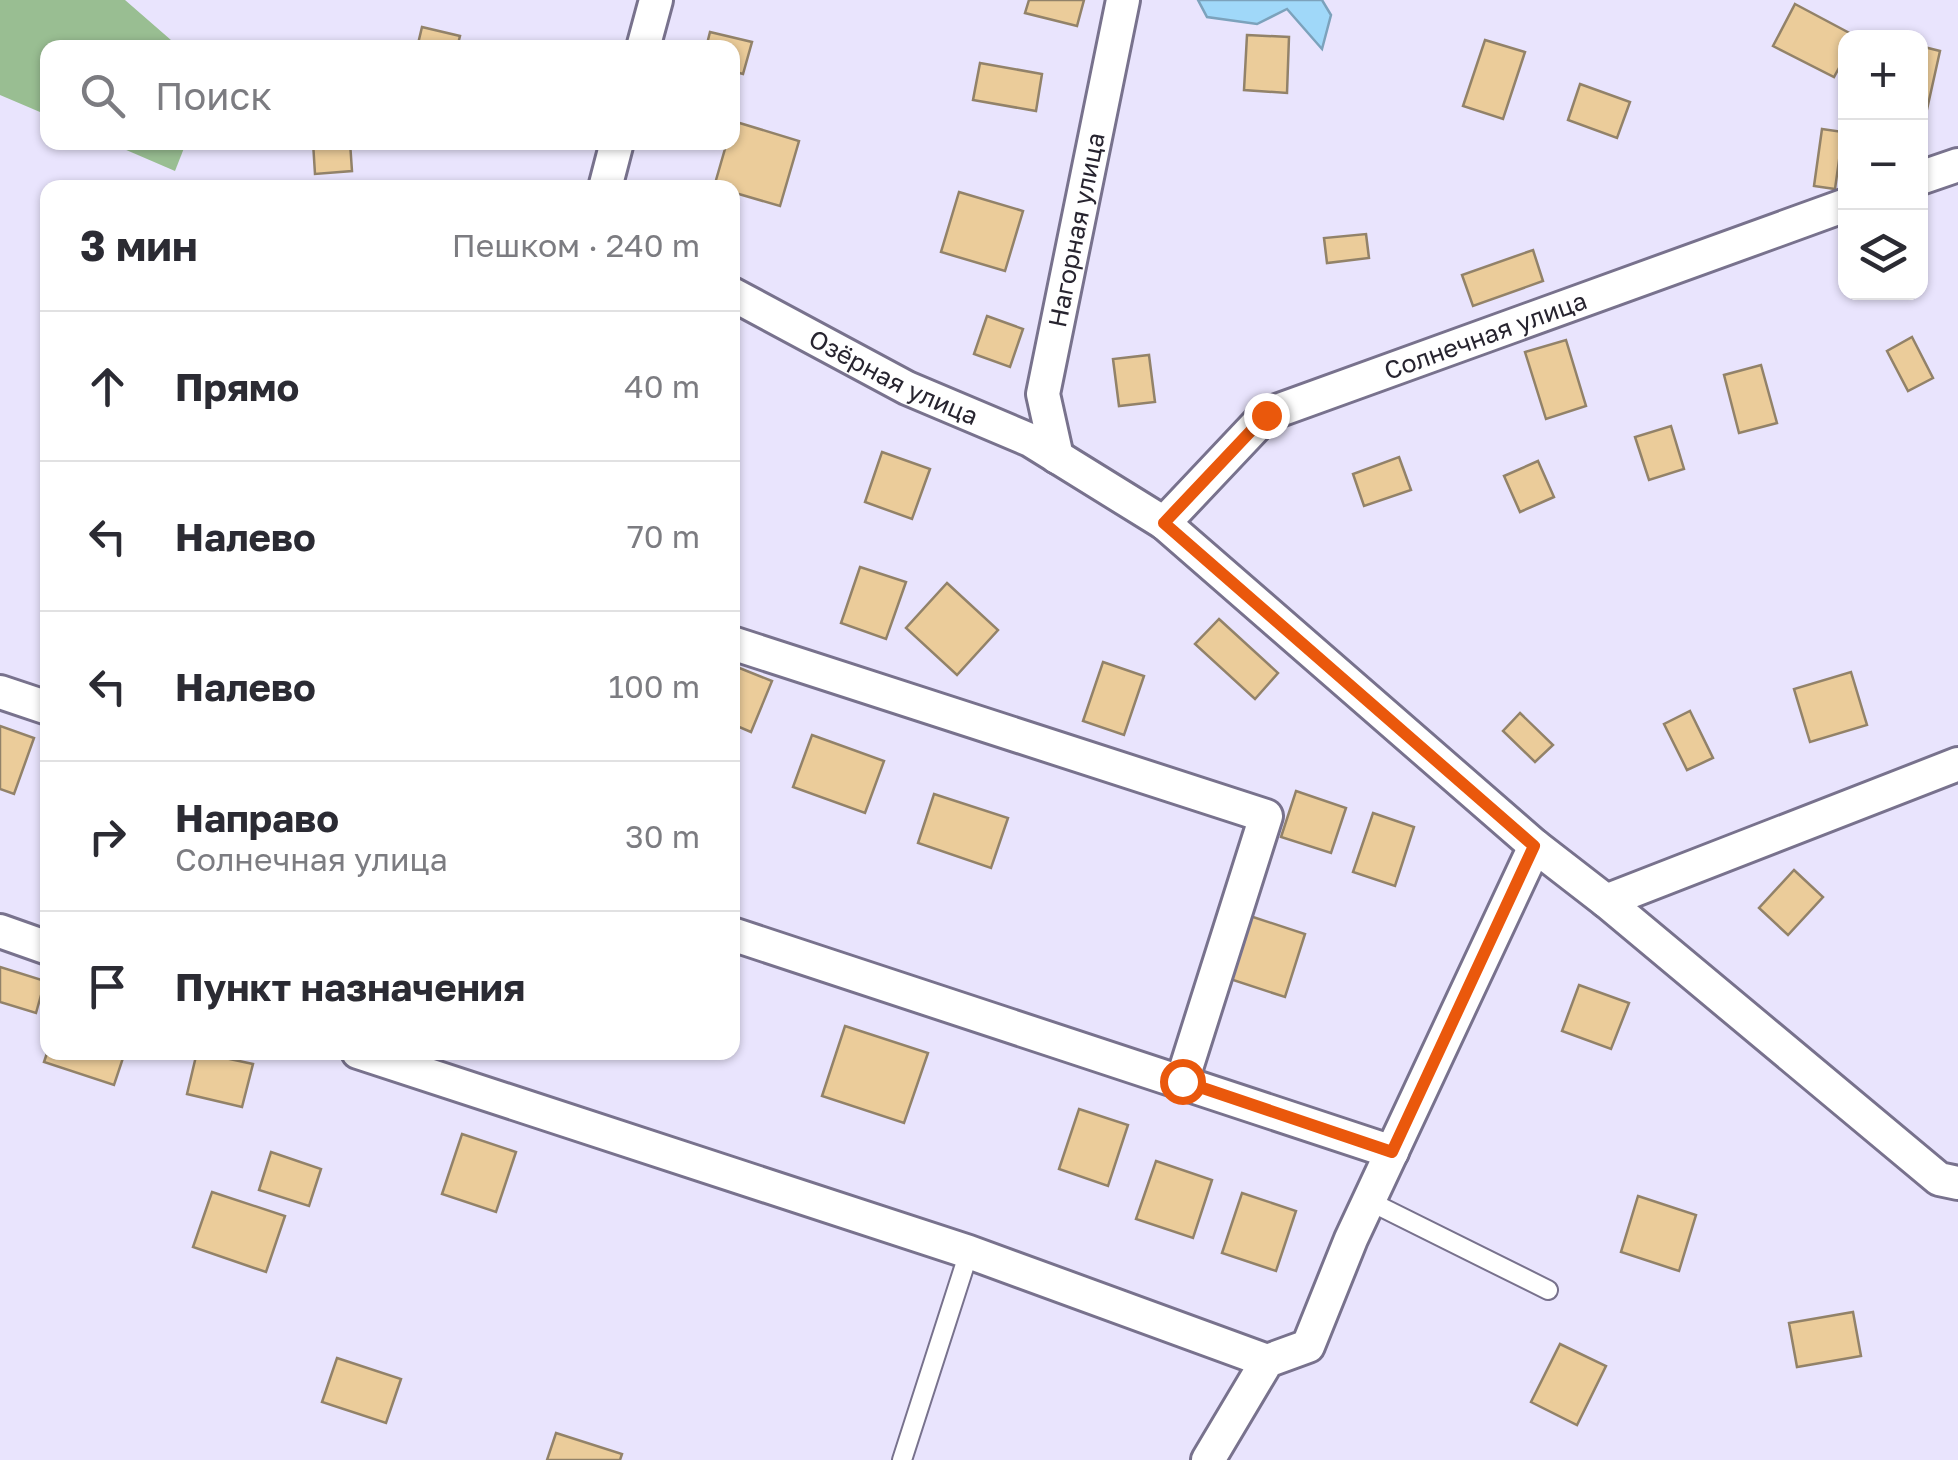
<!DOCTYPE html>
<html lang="ru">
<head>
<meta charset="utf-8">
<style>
	:root { --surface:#fff; --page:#f2f2f3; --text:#2b2b33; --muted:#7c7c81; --line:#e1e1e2 }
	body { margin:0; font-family:"Golos Text",sans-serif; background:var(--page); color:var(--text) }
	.controls { position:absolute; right:30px; top:30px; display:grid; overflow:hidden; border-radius:20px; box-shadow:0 2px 8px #0004 }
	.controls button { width:90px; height:90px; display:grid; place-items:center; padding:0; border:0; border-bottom:2px solid var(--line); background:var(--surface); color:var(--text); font:50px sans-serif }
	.stop { position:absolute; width:30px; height:30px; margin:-22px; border:8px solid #ea580c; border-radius:50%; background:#fff }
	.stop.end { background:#ea580c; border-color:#fff; box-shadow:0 2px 10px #0008 }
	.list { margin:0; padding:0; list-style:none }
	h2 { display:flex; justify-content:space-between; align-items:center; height:130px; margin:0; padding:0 40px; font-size:42px }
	h2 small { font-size:32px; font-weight:400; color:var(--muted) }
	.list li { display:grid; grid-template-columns:65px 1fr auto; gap:30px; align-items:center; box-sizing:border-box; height:150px; padding:0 40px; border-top:2px solid var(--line) }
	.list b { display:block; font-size:38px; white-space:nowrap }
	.list p { margin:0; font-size:32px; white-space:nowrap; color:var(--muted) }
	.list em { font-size:32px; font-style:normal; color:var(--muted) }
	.icon { flex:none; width:55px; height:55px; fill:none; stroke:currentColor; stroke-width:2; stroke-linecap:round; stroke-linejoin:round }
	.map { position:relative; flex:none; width:1958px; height:1460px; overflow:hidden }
	.search { position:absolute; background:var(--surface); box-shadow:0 2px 8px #0004; left:40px; top:40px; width:700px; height:110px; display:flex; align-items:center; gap:25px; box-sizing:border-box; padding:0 35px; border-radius:20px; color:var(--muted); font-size:38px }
	.panel { position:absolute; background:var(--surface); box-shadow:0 2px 8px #0004; left:40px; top:180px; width:700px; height:880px; border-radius:20px }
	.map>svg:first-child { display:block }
</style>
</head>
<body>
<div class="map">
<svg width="1958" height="1460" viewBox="0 0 1958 1460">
	<rect width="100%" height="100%" fill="#e9e4fd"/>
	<g fill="#99be92">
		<polygon points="0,0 125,0 179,47 48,48 47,115 0,95"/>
		<polygon points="110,143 186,143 175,171"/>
	</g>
	<polygon fill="#a0d8f9" stroke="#7ca2bc" stroke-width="2.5" points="1198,0 1322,0 1331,15 1322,49 1287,9 1257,24 1207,17"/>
	<g fill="#ebcc9a" stroke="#928269" stroke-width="2.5">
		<polygon points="1029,0 1084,0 1077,26 1025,13"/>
		<polygon points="1795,4 1855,36 1846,38 1846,55 1834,77 1773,46"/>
		<polygon points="422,27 460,36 457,48 417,48"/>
		<polygon points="710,32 752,42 743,74 732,71 732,48 706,48"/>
		<polygon points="1247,35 1289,37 1287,93 1244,90"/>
		<polygon points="1485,40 1525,52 1503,119 1463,106"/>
		<polygon points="1920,46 1940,51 1926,114 1920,112"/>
		<polygon points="980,63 1042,74 1036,111 973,100"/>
		<polygon points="1580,84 1630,102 1617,138 1568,120"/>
		<polygon points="733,121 799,141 780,206 732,192 732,188 714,187 727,142 732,142"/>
		<polygon points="1822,129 1843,132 1835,189 1814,186"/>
		<polygon points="313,142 350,142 352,171 315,174"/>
		<polygon points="959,192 1023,211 1005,271 941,252"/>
		<polygon points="1366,234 1369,258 1327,263 1324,238"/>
		<polygon points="1533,250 1543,281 1473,306 1462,275"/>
		<polygon points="987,316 1023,329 1010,367 974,354"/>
		<polygon points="1912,337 1933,378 1908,391 1887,351"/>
		<polygon points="1566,340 1586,406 1546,419 1525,352"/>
		<polygon points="1149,355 1155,402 1119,406 1113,359"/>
		<polygon points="1761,365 1777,423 1739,433 1724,375"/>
		<polygon points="1671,426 1684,469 1649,480 1635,437"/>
		<polygon points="882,452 930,469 912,519 865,502"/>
		<polygon points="1399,457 1411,490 1364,506 1353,474"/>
		<polygon points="1538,461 1554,497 1520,512 1504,476"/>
		<polygon points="860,567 906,582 886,639 841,623"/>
		<polygon points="947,583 998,630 957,675 906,628"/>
		<polygon points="1219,619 1278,673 1255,699 1195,644"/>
		<polygon points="1103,662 1144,676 1124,735 1083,721"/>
		<polygon points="732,665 772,681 751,732 732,724"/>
		<polygon points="1851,672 1867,725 1810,742 1794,689"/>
		<polygon points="1690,711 1713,758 1687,770 1664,724"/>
		<polygon points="1520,713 1553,745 1535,762 1503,731"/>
		<polygon points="0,726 34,738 14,794 0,789"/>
		<polygon points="812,735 884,761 865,813 793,787"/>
		<polygon points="1296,791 1346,808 1331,853 1281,837"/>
		<polygon points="934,794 1008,818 991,868 918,843"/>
		<polygon points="1373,813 1414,827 1395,886 1353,872"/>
		<polygon points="1794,870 1823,897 1788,935 1759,908"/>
		<polygon points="1250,916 1305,934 1285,997 1230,979"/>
		<polygon points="0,967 45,981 36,1013 0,1002"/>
		<polygon points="1579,985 1629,1003 1611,1049 1562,1031"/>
		<polygon points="845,1026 928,1053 904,1123 822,1096"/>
		<polygon points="48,1050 48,1052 125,1052 114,1085 44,1062"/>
		<polygon points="197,1052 253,1064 242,1107 187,1094"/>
		<polygon points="1079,1109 1128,1125 1108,1186 1059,1169"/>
		<polygon points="462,1134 516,1152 496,1212 442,1194"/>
		<polygon points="271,1152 321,1169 309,1206 259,1190"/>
		<polygon points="1156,1161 1212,1180 1193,1238 1136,1219"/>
		<polygon points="212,1192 285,1216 266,1272 193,1247"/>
		<polygon points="1242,1193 1296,1211 1276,1271 1222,1253"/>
		<polygon points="1638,1196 1696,1215 1679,1271 1621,1252"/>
		<polygon points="1853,1312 1861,1356 1797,1367 1789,1323"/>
		<polygon points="1560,1344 1606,1366 1577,1425 1531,1402"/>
		<polygon points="337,1358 401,1379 386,1423 322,1402"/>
		<polygon points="556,1433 622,1454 620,1460 547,1460"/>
	</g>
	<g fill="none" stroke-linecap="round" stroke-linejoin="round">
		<g stroke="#78728d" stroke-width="22">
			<g id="service">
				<polyline points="1371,1202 1548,1290"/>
				<polyline points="902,1460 969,1252"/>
			</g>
		</g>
		<g stroke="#78728d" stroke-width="38">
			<g id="minor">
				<polyline points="643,48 656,0"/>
				<polyline points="1920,178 1958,165"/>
				<polyline points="605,188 617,142"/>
				<path id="s1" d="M732 294 907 388 1030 440 1164 523 1535 846 1606 901 1939 1179 1958 1183"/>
				<path id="s2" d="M1057 457 1043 394 1123 0"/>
				<path id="s3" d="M1164 523 1266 415 1846 205"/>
				<polyline points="732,643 1266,816 1182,1081"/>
				<polyline points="0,692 48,708"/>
				<polyline points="1606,901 1958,764"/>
				<polyline points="0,931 48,948"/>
				<polyline points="732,934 1392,1152"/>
				<polyline points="358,1052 969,1252 1267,1361"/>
				<polyline points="1208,1460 1267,1361 1308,1346 1351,1239 1535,846"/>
			</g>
		</g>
		<use href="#service" stroke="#fff" stroke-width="18"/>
		<use href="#minor" stroke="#fff" stroke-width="32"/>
	</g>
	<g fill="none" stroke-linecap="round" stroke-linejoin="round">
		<polyline stroke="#ea580c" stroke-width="12" points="1182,1081 1392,1152 1534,846 1164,523 1266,415"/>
	</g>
	<g text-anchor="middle" stroke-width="8" stroke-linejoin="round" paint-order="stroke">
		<g font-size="25" fill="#27242f" stroke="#f6f4fa">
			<text dy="9" stroke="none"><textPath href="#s2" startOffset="232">Нагорная улица</textPath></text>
			<text dy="9" stroke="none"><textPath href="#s3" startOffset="382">Солнечная улица</textPath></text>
			<text dy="9" stroke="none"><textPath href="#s1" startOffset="182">Озёрная улица</textPath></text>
		</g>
	</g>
</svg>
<div class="controls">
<button>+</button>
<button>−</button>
<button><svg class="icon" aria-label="layers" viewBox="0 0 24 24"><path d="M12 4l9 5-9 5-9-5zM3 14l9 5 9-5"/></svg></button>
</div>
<div class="stop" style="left:1182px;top:1081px"></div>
<div class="stop end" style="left:1266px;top:415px"></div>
<div class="search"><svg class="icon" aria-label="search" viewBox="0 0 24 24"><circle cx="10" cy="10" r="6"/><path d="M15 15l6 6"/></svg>Поиск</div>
<section class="panel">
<h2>3 мин<small>Пешком · 240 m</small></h2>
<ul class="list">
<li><svg class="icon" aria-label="ahead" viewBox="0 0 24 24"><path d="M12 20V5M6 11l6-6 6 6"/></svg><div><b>Прямо</b></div><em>40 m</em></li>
<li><svg class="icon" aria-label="left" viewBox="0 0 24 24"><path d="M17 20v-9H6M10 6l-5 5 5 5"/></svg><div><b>Налево</b></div><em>70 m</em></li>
<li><svg class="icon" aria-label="left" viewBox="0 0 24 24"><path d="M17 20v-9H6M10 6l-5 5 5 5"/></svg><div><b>Налево</b></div><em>100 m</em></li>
<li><svg class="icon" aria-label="right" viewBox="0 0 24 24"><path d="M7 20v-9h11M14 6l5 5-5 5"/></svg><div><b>Направо</b><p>Солнечная улица</p></div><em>30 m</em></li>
<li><svg class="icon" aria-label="arrive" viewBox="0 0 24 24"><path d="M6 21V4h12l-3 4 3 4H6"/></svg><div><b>Пункт назначения</b></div></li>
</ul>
</section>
</div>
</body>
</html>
